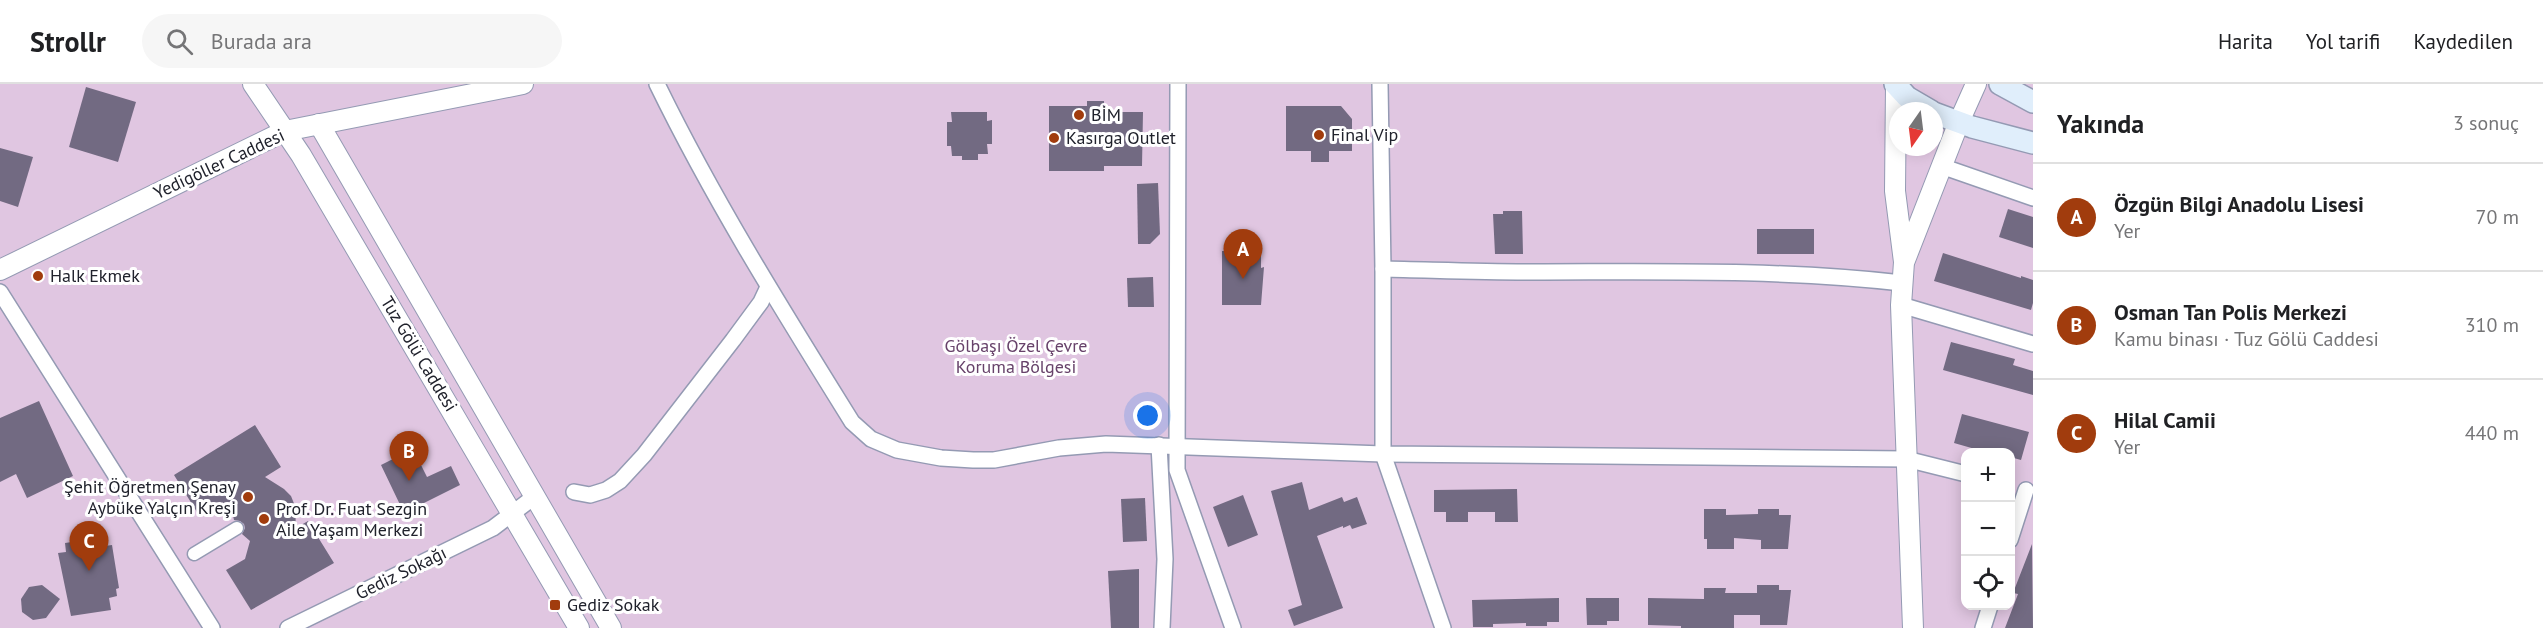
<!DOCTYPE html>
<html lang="tr">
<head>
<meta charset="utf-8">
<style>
	:root { --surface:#fff; --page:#f6f6f6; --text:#202124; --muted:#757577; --line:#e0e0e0; --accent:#a13c0d }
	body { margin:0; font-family:"PT Sans",sans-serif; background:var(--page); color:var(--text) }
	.controls { position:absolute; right:18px; bottom:18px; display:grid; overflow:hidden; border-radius:12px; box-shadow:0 3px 15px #0003 }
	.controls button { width:54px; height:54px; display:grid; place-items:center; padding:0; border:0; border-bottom:2px solid var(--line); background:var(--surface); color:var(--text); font:30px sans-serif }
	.compass { position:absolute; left:1889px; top:18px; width:54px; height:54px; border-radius:50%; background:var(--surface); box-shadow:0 3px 15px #0003; rotate:194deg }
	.you { position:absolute; left:1148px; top:332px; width:21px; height:21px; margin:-15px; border:4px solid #fff; border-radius:50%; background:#1a73e8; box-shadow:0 0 0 9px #1a73e833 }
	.badge { display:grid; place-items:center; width:39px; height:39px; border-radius:50%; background:var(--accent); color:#fff; font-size:20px; font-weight:700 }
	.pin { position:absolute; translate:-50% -50px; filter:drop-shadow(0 2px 3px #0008) }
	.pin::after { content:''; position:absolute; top:32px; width:21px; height:18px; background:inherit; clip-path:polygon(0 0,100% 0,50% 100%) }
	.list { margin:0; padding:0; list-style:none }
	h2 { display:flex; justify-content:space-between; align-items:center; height:78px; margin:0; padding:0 24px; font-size:26px }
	h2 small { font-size:20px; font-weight:400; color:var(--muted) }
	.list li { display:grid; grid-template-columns:39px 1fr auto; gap:18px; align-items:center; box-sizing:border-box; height:108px; padding:0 24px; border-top:2px solid var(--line) }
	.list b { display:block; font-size:22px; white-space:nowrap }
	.list p { margin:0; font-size:20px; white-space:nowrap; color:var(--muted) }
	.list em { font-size:20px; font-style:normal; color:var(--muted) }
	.icon { flex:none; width:33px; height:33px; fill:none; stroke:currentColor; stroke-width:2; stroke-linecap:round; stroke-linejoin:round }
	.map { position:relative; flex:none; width:2033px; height:544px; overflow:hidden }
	header { display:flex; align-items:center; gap:36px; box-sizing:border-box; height:84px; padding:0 30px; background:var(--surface); border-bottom:2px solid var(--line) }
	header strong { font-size:28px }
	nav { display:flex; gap:33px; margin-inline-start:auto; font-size:21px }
	.search { width:420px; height:54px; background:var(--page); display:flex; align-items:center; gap:15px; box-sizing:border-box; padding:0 21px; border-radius:33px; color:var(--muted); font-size:22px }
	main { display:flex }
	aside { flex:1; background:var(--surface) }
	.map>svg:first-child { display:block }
</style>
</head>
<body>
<header>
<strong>Strollr</strong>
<div class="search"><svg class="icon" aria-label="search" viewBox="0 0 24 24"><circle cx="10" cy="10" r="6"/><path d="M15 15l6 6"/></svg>Burada ara</div>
<nav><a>Harita</a><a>Yol tarifi</a><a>Kaydedilen</a></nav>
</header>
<main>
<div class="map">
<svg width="2033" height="544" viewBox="0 0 2033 544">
	<rect width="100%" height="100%" fill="#f1f4ff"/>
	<path fill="#e0c6e1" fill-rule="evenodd" d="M0 0H2033V544H0ZM1898 27H1934V63H1898ZM1966 368H2010V522H1966Z"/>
	<g fill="#726a82">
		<polygon points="86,3 136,18 118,78 69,63"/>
		<polygon points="1087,17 1104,17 1104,28 1143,28 1142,82 1104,82 1104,87 1049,87 1049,22 1087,22"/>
		<polygon points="1286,22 1341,22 1352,35 1352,67 1329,67 1329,78 1311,78 1311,67 1286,67"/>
		<polygon points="951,28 987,28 987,37 992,36 992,60 987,60 988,70 978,70 978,76 962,76 962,72 952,72 951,62 947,62 947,38 952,38"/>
		<polygon points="0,64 33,73 18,123 0,117"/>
		<polygon points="1158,99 1160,150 1150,160 1138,160 1137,100"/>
		<polygon points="2008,125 2033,133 2033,164 1999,153"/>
		<polygon points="1503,127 1522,127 1523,170 1495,170 1493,130 1503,130"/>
		<rect x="1757" y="145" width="57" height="25"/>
		<polygon points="1222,167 1261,167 1261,184 1264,183 1261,221 1222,221"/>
		<polygon points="1943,169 2021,194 2021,192 2033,196 2033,219 2031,226 1934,197"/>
		<polygon points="1153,193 1154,223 1128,223 1127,194"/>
		<polygon points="1951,258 2015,275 2013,281 2033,287 2033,311 1943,286"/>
		<polygon points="39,317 73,392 27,414 16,390 0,398 0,334"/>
		<polygon points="1962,330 2029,348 2021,376 2010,373 2010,369 1989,369 1954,359"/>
		<polygon points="255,341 281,383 265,393 284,405 291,412 295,422 296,444 308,437 334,479 251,526 226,486 245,475 250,457 242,450 245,444 244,440 240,437 234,436 232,427 215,424 200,433 174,391"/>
		<polygon points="413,365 427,393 451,382 460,401 404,429 381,381"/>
		<polygon points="1302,398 1309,426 1342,413 1344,418 1357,413 1367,440 1352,445 1350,441 1343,444 1343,442 1317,452 1343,524 1294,542 1288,526 1302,521 1271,407"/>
		<polygon points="1517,405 1518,438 1495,438 1495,428 1468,428 1468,438 1446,438 1446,428 1434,428 1434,406"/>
		<polygon points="1243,411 1258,451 1228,463 1213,423"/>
		<polygon points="1145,414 1147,457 1123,458 1121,415"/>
		<polygon points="1704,425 1726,425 1726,431 1758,430 1758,425 1779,425 1779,431 1791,431 1788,465 1761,465 1761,456 1734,454 1734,465 1707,465 1707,455 1704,455"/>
		<polygon points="95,449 96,454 103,453 105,462 112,461 119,504 116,505 117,512 109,514 111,526 71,532 58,469 66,468 65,459 72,458 71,453"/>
		<polygon points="2032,460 2033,544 2005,544 2018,510 2013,509"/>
		<polygon points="1139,485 1139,544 1111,544 1108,487"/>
		<polygon points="42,501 60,515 46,534 33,536 22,528 21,515 29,503"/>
		<polygon points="1757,501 1779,501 1779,506 1791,506 1787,541 1760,541 1760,531 1734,531 1734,544 1681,544 1681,542 1648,541 1648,514 1704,515 1704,504 1726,504 1725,509 1757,509"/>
		<polygon points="1559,514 1559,538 1547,538 1547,542 1526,542 1526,539 1493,540 1493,543 1473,543 1472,516"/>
		<polygon points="1586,514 1619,514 1619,537 1607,537 1607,541 1587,541"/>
	</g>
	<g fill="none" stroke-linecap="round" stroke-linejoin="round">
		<g stroke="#949ab3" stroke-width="15">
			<polyline id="pedestrian" points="194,470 237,444"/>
		</g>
		<g stroke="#949ab3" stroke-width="18">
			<g id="minor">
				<path d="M657 0C714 117 783 227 852 338L871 355 897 366 941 374 973 376H994L1059 364 1106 360 1383 370 1906 375 1966 390"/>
				<polyline points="1178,0 1177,386 1233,544"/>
				<polyline points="1380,0 1383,185 1383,370 1443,544"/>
				<polyline points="1941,82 2033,114"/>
				<path d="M1383 185C1433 186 1484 188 1534 188 1656 188 1780 185 1902 199"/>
				<polyline points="0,208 212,544"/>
				<polyline points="1901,221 2033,260"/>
				<polyline points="1159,361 1165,475 1162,544"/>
				<polyline points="574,408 590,411 606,406 620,397 644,371 733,256 761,218 768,203"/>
				<polyline points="2010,456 2026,406"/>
				<polyline points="288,544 493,444 534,413"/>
				<polyline points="1983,544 1990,522"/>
			</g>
		</g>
		<g stroke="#949ab3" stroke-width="22">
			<g id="tertiary">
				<polyline points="253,0 301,71 579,544"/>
				<polyline points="1896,1 1895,107 1904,178 1901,221 1913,544"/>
				<polyline points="319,40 611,544"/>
				<polyline points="1905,176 1959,38 1976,0"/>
				<polyline points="0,186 285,47 523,0"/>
			</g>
		</g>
		<g stroke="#949ab3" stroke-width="24">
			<g id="secondary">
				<polyline points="1895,0 1907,13 1931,27"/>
				<polyline points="2000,0 2033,18"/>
				<polyline points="1934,29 1972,43 2033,59"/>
			</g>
		</g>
		<use href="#pedestrian" stroke="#fff" stroke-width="12"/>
		<use href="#minor" stroke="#fff" stroke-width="15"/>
		<use href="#tertiary" stroke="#fff" stroke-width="20"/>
		<use href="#secondary" stroke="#e0eefb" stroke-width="21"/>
	</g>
	<g fill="#a13c0d" stroke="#fff" stroke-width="2">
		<circle cx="1079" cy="31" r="6"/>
		<circle cx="1319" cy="51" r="6"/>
		<circle cx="1054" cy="54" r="6"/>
		<circle cx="38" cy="192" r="6"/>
		<circle cx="248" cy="413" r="6"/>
		<circle cx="264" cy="435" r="6"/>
		<rect x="549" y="515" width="12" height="12" rx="3"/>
	</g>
	<g text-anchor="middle" stroke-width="6" stroke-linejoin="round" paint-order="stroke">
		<g font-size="18" fill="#20222c" stroke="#fff" text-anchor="start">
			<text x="1091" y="37">BİM</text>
			<text x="1331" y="57">Final Vip</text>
			<text x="1066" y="60">Kasırga Outlet</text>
			<text x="50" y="198">Halk Ekmek</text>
			<text x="236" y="409" text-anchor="end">Şehit Öğretmen Şenay<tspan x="236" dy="21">Aybüke Yalçın Kreşi</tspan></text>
			<text x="276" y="431">Prof. Dr. Fuat Sezgin<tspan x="276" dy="21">Aile Yaşam Merkezi</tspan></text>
			<text x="567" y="527">Gediz Sokak</text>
		</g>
		<g font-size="18" fill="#20222c" stroke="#fff">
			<text transform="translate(219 80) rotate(-25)" y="6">Yedigöller Caddesi</text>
			<text transform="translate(419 270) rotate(59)" y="6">Tuz Gölü Caddesi</text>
			<text transform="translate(401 489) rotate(-26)" y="6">Gediz Sokağı</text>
		</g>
		<g font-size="18" fill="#67426a" stroke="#fff">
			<text x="1016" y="268">Gölbaşı Özel Çevre<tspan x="1016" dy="21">Koruma Bölgesi</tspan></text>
		</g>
	</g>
</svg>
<div class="controls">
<button>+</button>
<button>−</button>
<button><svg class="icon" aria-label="locate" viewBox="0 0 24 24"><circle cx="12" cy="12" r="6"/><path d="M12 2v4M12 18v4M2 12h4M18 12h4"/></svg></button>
</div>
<svg class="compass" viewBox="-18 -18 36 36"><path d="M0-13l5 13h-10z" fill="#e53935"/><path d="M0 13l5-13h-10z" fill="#757577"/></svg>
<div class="you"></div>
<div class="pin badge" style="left:1243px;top:195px">A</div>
<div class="pin badge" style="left:409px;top:397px">B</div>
<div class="pin badge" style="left:89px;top:487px">C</div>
</div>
<aside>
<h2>Yakında<small>3 sonuç</small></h2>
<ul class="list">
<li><span class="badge">A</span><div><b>Özgün Bilgi Anadolu Lisesi</b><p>Yer</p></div><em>70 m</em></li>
<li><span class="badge">B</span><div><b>Osman Tan Polis Merkezi</b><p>Kamu binası · Tuz Gölü Caddesi</p></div><em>310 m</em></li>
<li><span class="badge">C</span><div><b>Hilal Camii</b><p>Yer</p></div><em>440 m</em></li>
</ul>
</aside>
</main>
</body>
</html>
